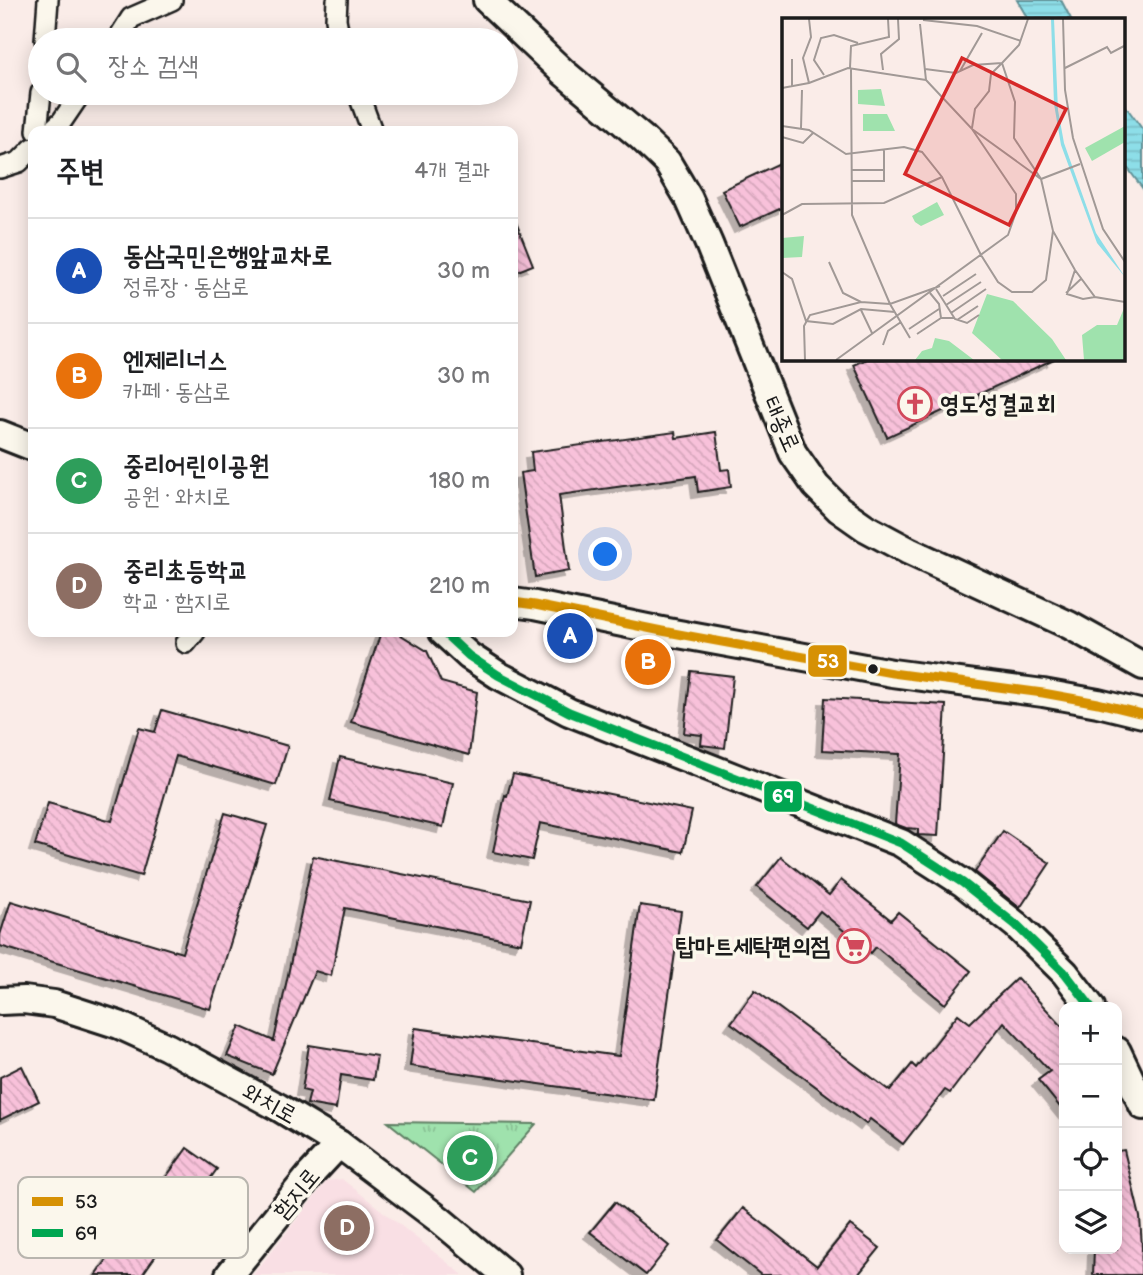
<!DOCTYPE html>
<html lang="ko">
<head>
<meta charset="utf-8">
<style>
	:root { --surface:#fff; --page:#f2f2f2; --text:#202124; --muted:#757577; --line:#e0e0e0; --accent:#d1495b }
	body { margin:0; font-family:"Balsamiq Sans","Poor Story",sans-serif; background:var(--page); color:var(--text) }
	.controls { position:absolute; right:21px; bottom:21px; display:grid; overflow:hidden; border-radius:14px; box-shadow:0 4px 18px #0003 }
	.controls button { width:63px; height:63px; display:grid; place-items:center; padding:0; border:0; border-bottom:2px solid var(--line); background:var(--surface); color:var(--text); font:35px sans-serif }
	.you { position:absolute; left:606px; top:555px; width:24px; height:24px; margin:-18px; border:5px solid #fff; border-radius:50%; background:#1a73e8; box-shadow:0 0 0 10px #1a73e833 }
	.badge { display:grid; place-items:center; width:46px; height:46px; border-radius:50%; background:var(--accent); color:#fff; font-size:23px; font-weight:700 }
	.pin { position:absolute; translate:-50% -50%; border:4px solid #fff; box-shadow:0 2px 7px #0006 }
	.list { margin:0; padding:0; list-style:none }
	h2 { display:flex; justify-content:space-between; align-items:center; height:91px; margin:0; padding:0 28px; font-size:30px }
	h2 small { font-size:23px; font-weight:400; color:var(--muted) }
	.list li { display:grid; grid-template-columns:46px 1fr auto; gap:21px; align-items:center; box-sizing:border-box; height:105px; padding:0 28px; border-top:2px solid var(--line) }
	.list b { display:block; font-size:26px; white-space:nowrap }
	.list p { margin:0; font-size:23px; white-space:nowrap; color:var(--muted) }
	.list em { font-size:23px; font-style:normal; color:var(--muted) }
	.icon { flex:none; width:38px; height:38px; fill:none; stroke:currentColor; stroke-width:2; stroke-linecap:round; stroke-linejoin:round }
	.map { position:relative; flex:none; width:1143px; height:1275px; overflow:hidden }
	.search { position:absolute; background:var(--surface); box-shadow:0 4px 18px #0003; left:28px; top:28px; width:490px; height:77px; display:flex; align-items:center; gap:18px; box-sizing:border-box; padding:0 24px; border-radius:38px; color:var(--muted); font-size:26px }
	.panel { position:absolute; background:var(--surface); box-shadow:0 4px 18px #0003; left:28px; top:126px; width:490px; height:511px; border-radius:14px }
	.map>svg:first-child { display:block }
</style>
</head>
<body>
<div class="map">
<svg width="1143" height="1275" viewBox="0 0 1143 1275">
	<defs>
		<pattern id="grass-tufts" width="24" height="20" patternUnits="userSpaceOnUse" patternTransform="scale(1.75)"><rect width="24" height="20" fill="#9fe2ad"/><path d="M3 7l-1-3M5 7V3M7 7l1-3M15 17l-1-3M17 17v-4M19 17l1-3" fill="none" stroke="#88c194"/></pattern>
		<pattern id="water-rules" width="6" height="5" patternUnits="userSpaceOnUse" patternTransform="scale(1.75)"><rect width="6" height="5" fill="#8ddee8"/><path d="M0 2.5h6" fill="none" stroke="#79bec6"/></pattern>
		<pattern id="building-back-hatch" width="6" height="6" patternUnits="userSpaceOnUse" patternTransform="scale(1.75)"><rect width="6" height="6" fill="#f8c1da"/><path d="M-1 5l2 2M0 0l6 6M5-1l2 2" fill="none" stroke="#d4a5ba"/></pattern>
		<filter id="shadow"><feDropShadow dx="-6" dy="6" stdDeviation="0" flood-color="#0004"/></filter>
	</defs>
	<rect width="100%" height="100%" fill="#faece8"/>
	<filter id="ink" filterUnits="userSpaceOnUse"><feTurbulence type="fractalNoise" baseFrequency=".0143" numOctaves="2"/><feDisplacementMap in="SourceGraphic" scale="14" xChannelSelector="R" yChannelSelector="G"/><feConvolveMatrix kernelMatrix="1 2 1 2 8 2 1 2 1" color-interpolation-filters="sRGB"/></filter>
	<g filter="url(#ink)">
		<polygon fill="#f9dfe4" points="342,1179 463,1275 253,1275 327,1181"/>
		<polygon fill="url(#grass-tufts)" stroke="#5e7f64" stroke-width="2" points="388,1122 536,1124 476,1192"/>
		<g fill="url(#water-rules)" stroke="#609096" stroke-width="2">
			<polygon points="1017,0 1061,0 1071,19 1028,19"/>
			<polygon points="1124,104 1143,130 1143,189 1124,163"/>
		</g>
		<g fill="url(#building-back-hatch)" stroke="#1c1c1c" stroke-width="2" filter="url(#shadow)">
			<polygon points="784,161 784,207 740,227 722,190"/>
			<polygon points="514,217 533,265 513,273 513,218"/>
			<polygon points="867,359 1054,359 887,437 854,365"/>
			<polygon points="675,432 676,438 716,432 721,470 729,469 731,487 698,492 696,476 559,495 569,571 535,577 520,473 533,471 531,452"/>
			<polygon points="381,632 396,632 427,651 441,682 477,692 469,755 351,722"/>
			<polygon points="691,671 733,676 725,748 701,745 702,735 684,733"/>
			<polygon points="825,698 946,705 938,836 918,835 918,829 906,828 895,824 900,754 822,750"/>
			<polygon points="162,710 288,746 276,785 176,756 141,876 35,845 48,803 112,821 139,728 155,732"/>
			<polygon points="340,757 453,783 443,827 330,801"/>
			<polygon points="513,774 692,811 683,852 540,823 532,860 493,852 505,795 507,796"/>
			<polygon points="225,813 267,825 210,1009 0,946 0,935 11,901 182,953"/>
			<polygon points="1003,831 1050,863 1020,908 975,872"/>
			<polygon points="313,856 530,900 521,943 345,908 331,976 315,971 272,1074 227,1056 240,1026 274,1041"/>
			<polygon points="781,857 829,895 841,880 891,920 898,912 971,971 945,1004 876,947 871,953 820,911 807,927 757,887"/>
			<polygon points="640,905 681,911 654,1100 410,1066 415,1028 619,1056"/>
			<polygon points="1017,978 1064,1028 1064,1112 1038,1080 1050,1071 1004,1022 950,1093 945,1090 903,1144 870,1119 866,1124 731,1023 755,990 890,1091 912,1064 916,1068 958,1014 970,1023"/>
			<polygon points="309,1045 377,1056 373,1080 341,1075 336,1109 307,1104 310,1092 302,1090"/>
			<polygon points="22,1066 39,1101 0,1120 0,1077"/>
			<polygon points="187,1148 217,1169 142,1275 96,1275"/>
			<polygon points="1124,1150 1140,1217 1142,1247 1141,1275 1093,1275 1094,1249 1117,1249 1117,1151"/>
			<polygon points="615,1202 669,1246 646,1275 590,1232"/>
			<polygon points="743,1208 817,1266 850,1225 880,1248 858,1275 761,1275 717,1240"/>
		</g>
		<g fill="none" stroke-linecap="round" stroke-linejoin="round">
			<g stroke="#1c1c1c" stroke-width="24">
				<g id="street">
					<polyline points="337,0 336,19 340,40"/>
					<polyline points="45,40 48,0"/>
					<polyline points="117,40 131,18 172,0"/>
					<polyline points="358,93 372,131"/>
					<polyline points="37,131 41,93"/>
					<polyline points="51,131 62,121 81,93"/>
					<polyline points="0,168 19,162 33,148"/>
					<polyline points="186,643 195,632"/>
				</g>
			</g>
			<g stroke="#1c1c1c" stroke-width="32">
				<g id="secondary">
					<polyline points="487,0 563,72 642,138 667,162 689,199 709,244 793,453 816,486 839,509 866,528 909,551 1069,625 1143,666"/>
					<polyline points="0,434 33,447"/>
					<polyline points="513,602 535,605 662,631 892,673 1043,693 1098,703 1143,714"/>
					<polyline points="443,632 469,656 498,675 569,712 901,843 963,883 1016,925 1065,973 1091,1007"/>
					<polyline points="0,1001 24,1000 54,1004 119,1025 167,1047 278,1107 339,1144 440,1220 506,1275"/>
					<polyline points="1117,1051 1143,1106"/>
					<polyline points="229,1275 311,1174 339,1144"/>
				</g>
			</g>
			<use href="#street" stroke="#fbf7ec" stroke-width="19"/>
			<use href="#secondary" stroke="#fbf7ec" stroke-width="26"/>
			<g stroke="#fbf7ec" stroke-width="14">
				<polyline id="bus-1" points="513,602 535,605 662,631 892,673 1043,693 1098,703 1143,714"/>
			</g>
			<g stroke="#fbf7ec" stroke-width="14">
				<polyline id="bus-2" points="443,632 469,656 498,675 569,712 901,843 963,883 1016,925 1065,973 1091,1007"/>
			</g>
			<use href="#bus-1" stroke="#d69104" stroke-width="9"/>
			<use href="#bus-2" stroke="#00a651" stroke-width="9"/>
		</g>
	</g>
	<defs>
		<g id="church-ring" transform="scale(1.75)"><circle r="9.5" fill="#fbf7ec" stroke="#d1495b" stroke-width="1.5"/><path d="M-1.2-6h2.4v3.5h3.3v2.4h-3.3V6h-2.4V-.1h-3.3v-2.4h3.3Z" fill="#d1495b"/></g>
		<g id="supermarket-ring" transform="scale(1.75)"><circle r="9.5" fill="#fbf7ec" stroke="#d1495b" stroke-width="1.5"/><path d="M-6-5.5h2.5l.6 2H6L4.5 2H-2.5L-4.4-4H-6ZM-1.5 3.2a1.3 1.3 0 1 0 .1 0ZM3 3.2a1.3 1.3 0 1 0 .1 0Z" fill="#d1495b"/></g>
	</defs>
	<g fill-rule="evenodd">
		<use href="#church-ring" x="915" y="404"/>
		<use href="#supermarket-ring" x="854" y="946"/>
	</g>
	<circle fill="#1c1c1c" stroke="#fbf7ec" stroke-width="2.5" cx="873" cy="669" r="6"/>
	<g text-anchor="middle" stroke-width="7" stroke-linejoin="round" paint-order="stroke">
		<g font-size="24" font-weight="bold" fill="#1c1c1c" stroke="#fbf7ec" text-anchor="start">
			<text x="940" y="412">영도성결교회</text>
			<text x="830" y="954" text-anchor="end">탑마트세탁편의점</text>
		</g>
		<g font-size="24" fill="#1c1c1c" stroke="#fbf7ec">
			<text transform="translate(782 424) rotate(66)" y="8">태종로</text>
			<text transform="translate(270 1103) rotate(29)" y="8">와치로</text>
			<text transform="translate(296 1193) rotate(-50)" y="8">함지로</text>
		</g>
	</g>
	<g transform="translate(782 18)">
		<rect width="343" height="343" fill="#faece8"/>
		<path d="M343 108V124L310 143 303 130Z" fill="#9fe2ad"/>
		<path d="M205 276 231 283 270 321 284 342H220L190 315ZM343 288V342H302L300 317 315 307H335ZM153 320 167 323 192 342H133L140 333 150 330Z" fill="#9fe2ad"/>
		<path d="M99 71 103 88 76 86V72ZM81 96H105L113 113H81ZM155 184 162 197 139 208 133 204 130 198ZM22 218 20 239 0 240V220Z" fill="#9fe2ad"/>
		<path d="M269 1H272L276 92 282 125 314 215 343 259 315 225 279 127 272 86Z" fill="#8ddee8"/>
		<path fill="none" stroke="#a19996" stroke-width="2" d="M246 1 237 27 220 45 233 84 232 120 259 161 271 213 293 252 313 279 343 284M281 1 283 72 291 120 321 211 343 244M141 2 195 8 239 23M138 6 144 62 190 111 259 161 298 146M10 41V68M68 50 69 28 107 19 106 1M69 50 70 197 108 286 128 320M283 50 325 29 329 35 342 28M143 51 174 55 191 47 220 45M101 52 99 36 117 21 116 1M178 53 200 15M42 57 32 42 39 20 52 17 76 25M27 65 21 40 29 19 27 1M0 70 27 65 66 50 144 62M0 108 27 112 64 136 122 129 140 134 160 159 199 237 216 264 230 274H250L264 262 271 213M19 110 20 72M190 110 193 91 207 73 209 56 220 45M0 119 21 125 31 115M69 152H102M69 163H102V132M0 197 20 186 102 185 160 159M47 244 61 275 79 284M293 252 285 276 301 281 313 279M0 254 10 261 24 303 51 306 79 291 113 294M154 271 173 301 185 305 197 297M148 275 157 286 159 300H172M284 275 300 260M161 278 194 256M164 287 199 264M79 292 90 315M169 295 204 271M175 302 196 288M127 311 157 291M135 316 159 300M101 327 106 313 119 304M23 342 22 308 28 297 79 284 108 286 158 268M54 342 226 217 234 194V176L190 111"/>
		<path fill="#d62828" fill-opacity="0.15" stroke="#d62828" stroke-width="3.5" d="M180 40 284 91 227 207 123 156Z"/>
		<rect width="343" height="343" fill="none" stroke="#1c1c1c" stroke-width="3.5"/>
	</g>
	<rect x="18" y="1177" width="230" height="81" rx="10" fill="#fbf7ec" stroke="#b8b5ae" stroke-width="2"/>
	<rect x="32" y="1197" width="31" height="9" fill="#d69104"/>
	<rect x="32" y="1229" width="31" height="8" fill="#00a651"/>
	<g font-size="19" fill="#1c1c1c">
		<text x="75" y="1208">53</text>
		<text x="75" y="1240">69</text>
	</g>
	<g stroke="#fbf7ec" stroke-width="2.5">
		<rect x="807" y="644" width="41" height="34" rx="7" fill="#d69104"/>
		<rect x="763" y="780" width="40" height="33" rx="7" fill="#00a651"/>
	</g>
	<g font-size="19" text-anchor="middle" font-weight="bold" fill="#fff">
		<text x="828" y="668">53</text>
		<text x="783" y="803">69</text>
	</g>
</svg>
<div class="controls">
<button>+</button>
<button>−</button>
<button><svg class="icon" aria-label="locate" viewBox="0 0 24 24"><circle cx="12" cy="12" r="6"/><path d="M12 2v4M12 18v4M2 12h4M18 12h4"/></svg></button>
<button><svg class="icon" aria-label="layers" viewBox="0 0 24 24"><path d="M12 4l9 5-9 5-9-5zM3 14l9 5 9-5"/></svg></button>
</div>
<div class="you"></div>
<div class="pin badge" style="left:570px;top:636px;background:#1a4fb4">A</div>
<div class="pin badge" style="left:648px;top:662px;background:#e8710a">B</div>
<div class="pin badge" style="left:470px;top:1158px;background:#2e9e5b">C</div>
<div class="pin badge" style="left:347px;top:1228px;background:#8d6e63">D</div>
<div class="search"><svg class="icon" aria-label="search" viewBox="0 0 24 24"><circle cx="10" cy="10" r="6"/><path d="M15 15l6 6"/></svg>장소 검색</div>
<section class="panel">
<h2>주변<small>4개 결과</small></h2>
<ul class="list">
<li><span class="badge" style="background:#1a4fb4">A</span><div><b>동삼국민은행앞교차로</b><p>정류장 · 동삼로</p></div><em>30 m</em></li>
<li><span class="badge" style="background:#e8710a">B</span><div><b>엔제리너스</b><p>카페 · 동삼로</p></div><em>30 m</em></li>
<li><span class="badge" style="background:#2e9e5b">C</span><div><b>중리어린이공원</b><p>공원 · 와치로</p></div><em>180 m</em></li>
<li><span class="badge" style="background:#8d6e63">D</span><div><b>중리초등학교</b><p>학교 · 함지로</p></div><em>210 m</em></li>
</ul>
</section>
</div>
</body>
</html>
